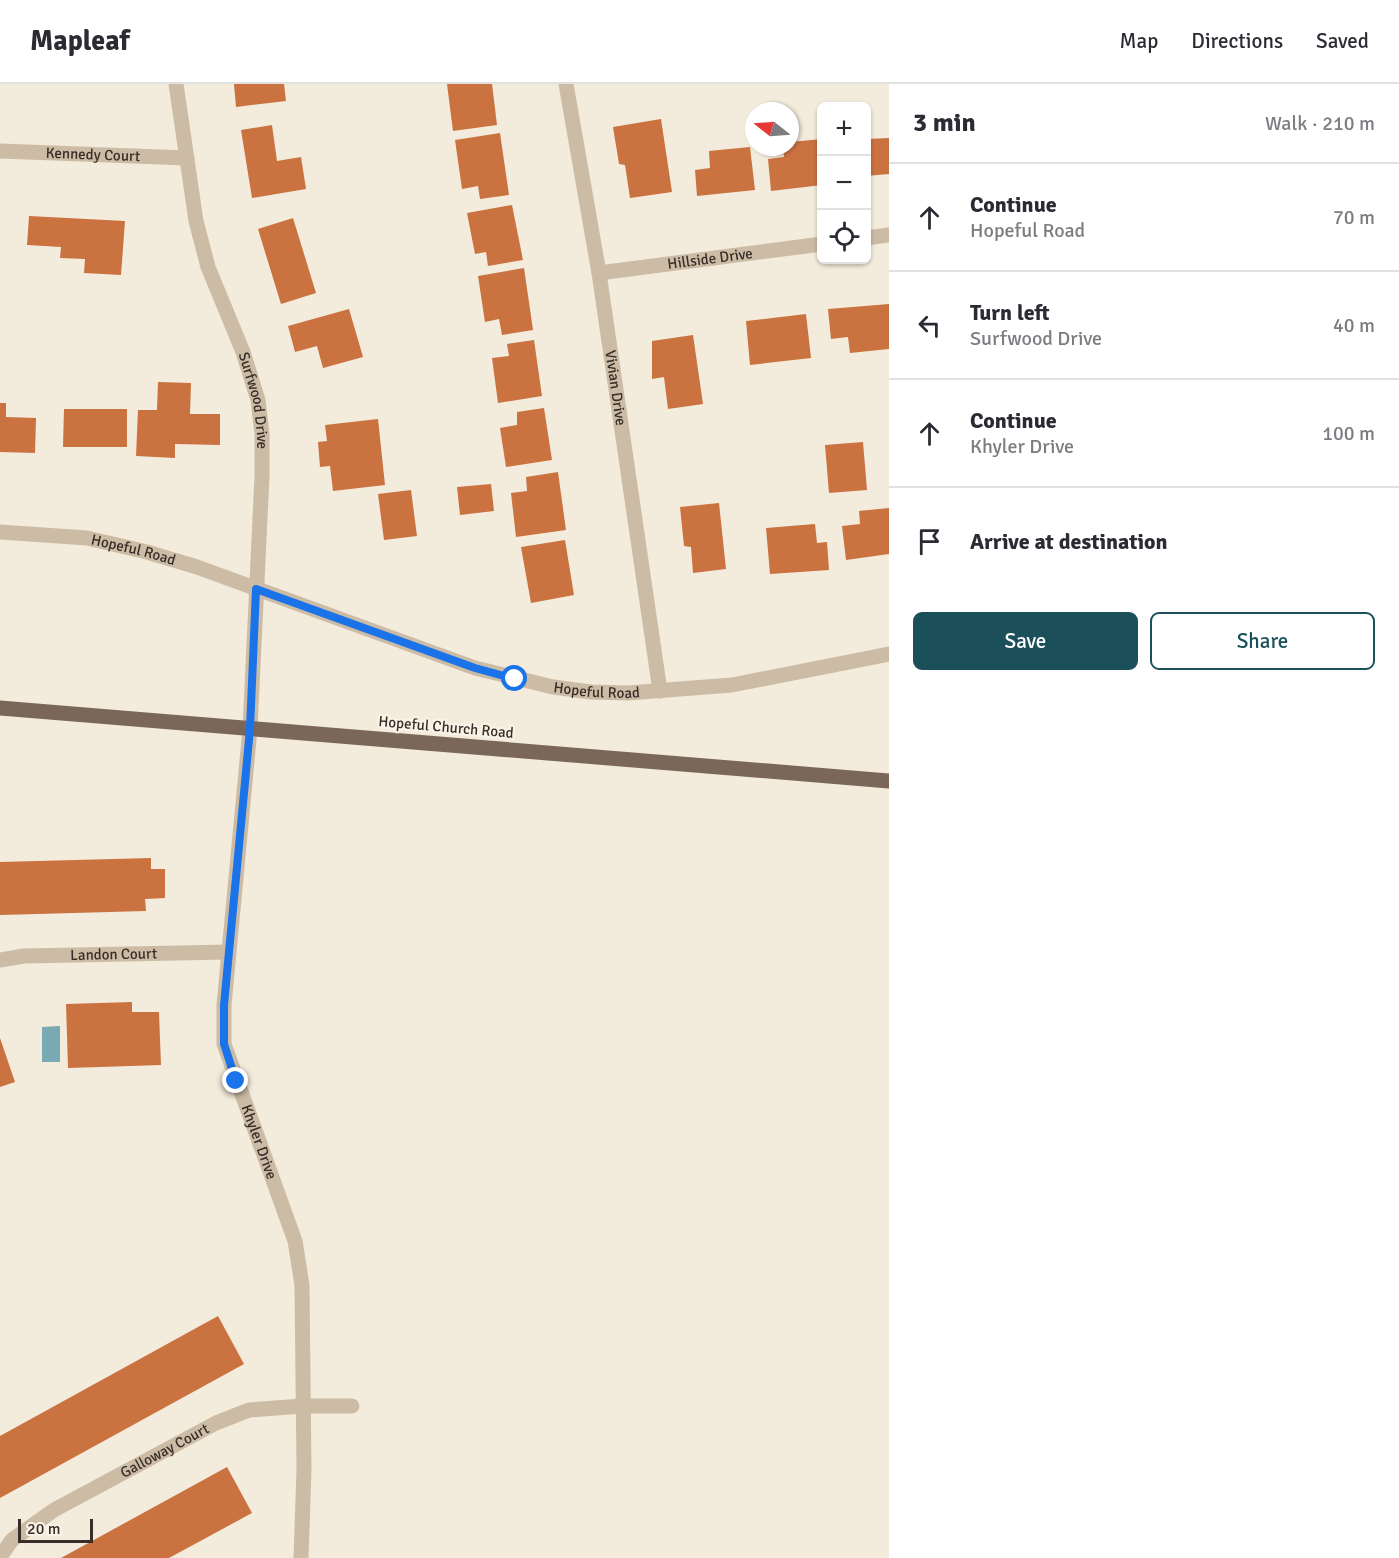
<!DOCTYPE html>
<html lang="en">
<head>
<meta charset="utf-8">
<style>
	:root { --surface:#fff; --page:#f7f7f7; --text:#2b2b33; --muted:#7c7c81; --line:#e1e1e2; --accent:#1b505b }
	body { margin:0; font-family:Signika,sans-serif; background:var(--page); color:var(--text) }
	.controls { position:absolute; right:18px; top:18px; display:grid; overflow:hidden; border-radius:9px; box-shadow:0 2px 4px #0004 }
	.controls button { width:54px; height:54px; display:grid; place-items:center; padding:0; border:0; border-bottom:2px solid var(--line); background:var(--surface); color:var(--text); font:30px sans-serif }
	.compass { position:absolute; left:745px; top:18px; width:54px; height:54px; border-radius:50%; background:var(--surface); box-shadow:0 2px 4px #0004; rotate:287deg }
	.scale { position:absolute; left:18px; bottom:15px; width:75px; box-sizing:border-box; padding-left:6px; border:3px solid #382e28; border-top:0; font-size:16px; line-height:21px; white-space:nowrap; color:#382e28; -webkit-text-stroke:4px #faf4e8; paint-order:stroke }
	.stop { position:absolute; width:18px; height:18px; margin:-14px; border:4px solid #1a73e8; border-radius:50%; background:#fff }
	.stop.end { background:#1a73e8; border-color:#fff; box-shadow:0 2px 6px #0008 }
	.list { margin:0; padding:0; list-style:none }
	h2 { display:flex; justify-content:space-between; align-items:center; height:78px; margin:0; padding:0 24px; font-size:26px }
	h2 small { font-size:20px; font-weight:400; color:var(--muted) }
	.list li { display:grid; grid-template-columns:39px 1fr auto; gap:18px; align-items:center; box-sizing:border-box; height:108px; padding:0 24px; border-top:2px solid var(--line) }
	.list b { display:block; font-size:22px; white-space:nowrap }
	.list p { margin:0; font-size:20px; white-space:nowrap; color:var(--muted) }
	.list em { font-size:20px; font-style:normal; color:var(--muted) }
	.actions { display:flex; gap:12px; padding:18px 24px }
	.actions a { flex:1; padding:14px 0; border:2px solid var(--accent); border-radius:9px; text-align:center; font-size:21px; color:var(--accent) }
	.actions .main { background:var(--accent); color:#fff }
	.icon { flex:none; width:33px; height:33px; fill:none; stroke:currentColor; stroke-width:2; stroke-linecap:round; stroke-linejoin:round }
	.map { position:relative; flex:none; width:889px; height:1474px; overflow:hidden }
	header { display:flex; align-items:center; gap:36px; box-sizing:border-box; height:84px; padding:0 30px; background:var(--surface); border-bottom:2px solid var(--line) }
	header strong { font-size:28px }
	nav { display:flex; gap:33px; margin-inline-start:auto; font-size:21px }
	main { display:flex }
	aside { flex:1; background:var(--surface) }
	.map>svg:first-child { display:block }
</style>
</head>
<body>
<header>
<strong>Mapleaf</strong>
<nav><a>Map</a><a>Directions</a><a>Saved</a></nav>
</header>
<main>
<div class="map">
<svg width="889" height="1474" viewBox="0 0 889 1474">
	<rect width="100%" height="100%" fill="#f3ebdb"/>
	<polygon fill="#79a9b2" points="60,942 60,978 42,978 42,943"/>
	<g fill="#cb7241">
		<polygon points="234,0 284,0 286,17 236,23"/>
		<polygon points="447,0 492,0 497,41 453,47"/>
		<polygon points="661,35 672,108 630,114 625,81 619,80 613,43"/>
		<polygon points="272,41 277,77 301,73 306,105 252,114 241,46"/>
		<polygon points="500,49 509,111 480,115 478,102 462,105 455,56"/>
		<polygon points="889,54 889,90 866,92 866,55"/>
		<polygon points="822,55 822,101 771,107 768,75 784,73 783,63 790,63 790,58"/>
		<polygon points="750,63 755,106 697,112 695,86 710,84 709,67"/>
		<polygon points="512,121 523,176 488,182 486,168 475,170 467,129"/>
		<polygon points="29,132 125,137 121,191 84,189 85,175 60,174 61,163 27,161"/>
		<polygon points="293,134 316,209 281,220 258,145"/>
		<polygon points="524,184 533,246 502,251 499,235 485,238 478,192"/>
		<polygon points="889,220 889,265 850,269 848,253 831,255 828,225"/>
		<polygon points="349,225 363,273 323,284 317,262 295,268 288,242"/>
		<polygon points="806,230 811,274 750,281 746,237"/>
		<polygon points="693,251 703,320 668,325 664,293 652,295 652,257"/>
		<polygon points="534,256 542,312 498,319 492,274 509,272 507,260"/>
		<polygon points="158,298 191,299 190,330 220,330 220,361 175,360 175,374 136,372 138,326 157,326"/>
		<polygon points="0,319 6,319 6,333 36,334 35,369 0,368"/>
		<polygon points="544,324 552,376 506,383 500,344 517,341 517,328"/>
		<polygon points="64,325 127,325 127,363 63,363"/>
		<polygon points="378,335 385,401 333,407 330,382 320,383 318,358 327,357 325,341"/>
		<polygon points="863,358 867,406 829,409 825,361"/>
		<polygon points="558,388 566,446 516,453 511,409 527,407 526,393"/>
		<polygon points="491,400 494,427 460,431 457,403"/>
		<polygon points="411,406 417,452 384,456 378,410"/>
		<polygon points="719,419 726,485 693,489 691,463 684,462 680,423"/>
		<polygon points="889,424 889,470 846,476 842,442 860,440 859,427"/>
		<polygon points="815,440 817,459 827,458 829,486 770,490 766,444"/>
		<polygon points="565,456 574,511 531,519 521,463"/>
		<polygon points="151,774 151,785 165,785 165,814 145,815 146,827 0,831 0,778"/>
		<polygon points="132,918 132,928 159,928 161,981 68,984 66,920"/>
		<polygon points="0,954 15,998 0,1003"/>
		<polygon points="218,1232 244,1280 0,1414 0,1352"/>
		<polygon points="227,1383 252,1429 169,1474 61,1474"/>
	</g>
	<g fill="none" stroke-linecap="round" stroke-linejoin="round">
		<g stroke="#ccbca6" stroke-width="15">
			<path id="s1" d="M176 0 196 137 208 183 243 268 258 316 262 350V392L250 645 224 921V960L295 1157 302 1201 304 1386 301 1474"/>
			<path id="s2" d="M566 0 599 189 660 607"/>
			<path id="s3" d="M0 67 187 74"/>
			<polyline points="866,154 889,151"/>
			<path id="s4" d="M599 189 822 160"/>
			<path id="s5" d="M0 448 87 454 147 468 197 483 475 584 553 603 591 608 628 609 732 601 889 570"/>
			<path id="s6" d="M0 876 24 872 229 868"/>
			<path id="s7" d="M0 1473 12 1456 54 1426 216 1339 249 1326 302 1322H352"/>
		</g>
		<polyline stroke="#7a6758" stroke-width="15" points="0,624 889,697"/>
	</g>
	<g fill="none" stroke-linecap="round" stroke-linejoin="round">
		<polyline stroke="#1a73e8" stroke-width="8" points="236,997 224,960 224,921 250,645 256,505 475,584 515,595"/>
	</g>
	<g text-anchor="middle" stroke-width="4.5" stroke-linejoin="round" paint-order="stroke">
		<g font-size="15" fill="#382e28" stroke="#faf4e8">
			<text dy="5" stroke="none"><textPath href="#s3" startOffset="93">Kennedy Court</textPath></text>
			<text dy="5" stroke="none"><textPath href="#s4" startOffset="112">Hillside Drive</textPath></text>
			<text dy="5" stroke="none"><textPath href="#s2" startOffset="308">Vivian Drive</textPath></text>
			<text dy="5" stroke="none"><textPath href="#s1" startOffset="328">Surfwood Drive</textPath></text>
			<text dy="5" stroke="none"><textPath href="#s5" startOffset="135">Hopeful Road</textPath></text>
			<text dy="5" stroke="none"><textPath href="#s5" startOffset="621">Hopeful Road</textPath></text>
			<text transform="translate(446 643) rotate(5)" y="5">Hopeful Church Road</text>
			<text dy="5" stroke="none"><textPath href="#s6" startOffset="114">Landon Court</textPath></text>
			<text dy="5" stroke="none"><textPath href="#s1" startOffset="1078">Khyler Drive</textPath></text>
			<text dy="5" stroke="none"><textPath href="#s7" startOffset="198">Galloway Court</textPath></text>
		</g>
	</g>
</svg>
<div class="controls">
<button>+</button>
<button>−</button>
<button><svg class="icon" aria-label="locate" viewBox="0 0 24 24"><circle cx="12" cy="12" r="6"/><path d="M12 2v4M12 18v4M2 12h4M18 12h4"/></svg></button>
</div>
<svg class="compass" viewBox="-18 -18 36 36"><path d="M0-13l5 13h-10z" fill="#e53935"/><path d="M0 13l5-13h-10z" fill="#7c7c81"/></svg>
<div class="scale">20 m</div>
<div class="stop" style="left:515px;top:595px"></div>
<div class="stop end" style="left:236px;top:997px"></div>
</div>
<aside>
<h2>3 min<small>Walk · 210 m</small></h2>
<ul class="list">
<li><svg class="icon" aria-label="ahead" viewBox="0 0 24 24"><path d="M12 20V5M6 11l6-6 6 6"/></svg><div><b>Continue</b><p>Hopeful Road</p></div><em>70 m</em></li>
<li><svg class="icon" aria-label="left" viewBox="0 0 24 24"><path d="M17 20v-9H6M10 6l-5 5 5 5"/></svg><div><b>Turn left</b><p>Surfwood Drive</p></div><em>40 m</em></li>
<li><svg class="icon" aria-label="ahead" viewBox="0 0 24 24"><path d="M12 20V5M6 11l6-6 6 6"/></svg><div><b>Continue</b><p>Khyler Drive</p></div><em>100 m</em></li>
<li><svg class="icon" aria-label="arrive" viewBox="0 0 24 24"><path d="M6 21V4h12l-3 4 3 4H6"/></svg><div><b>Arrive at destination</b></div></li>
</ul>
<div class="actions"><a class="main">Save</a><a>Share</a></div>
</aside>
</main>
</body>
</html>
